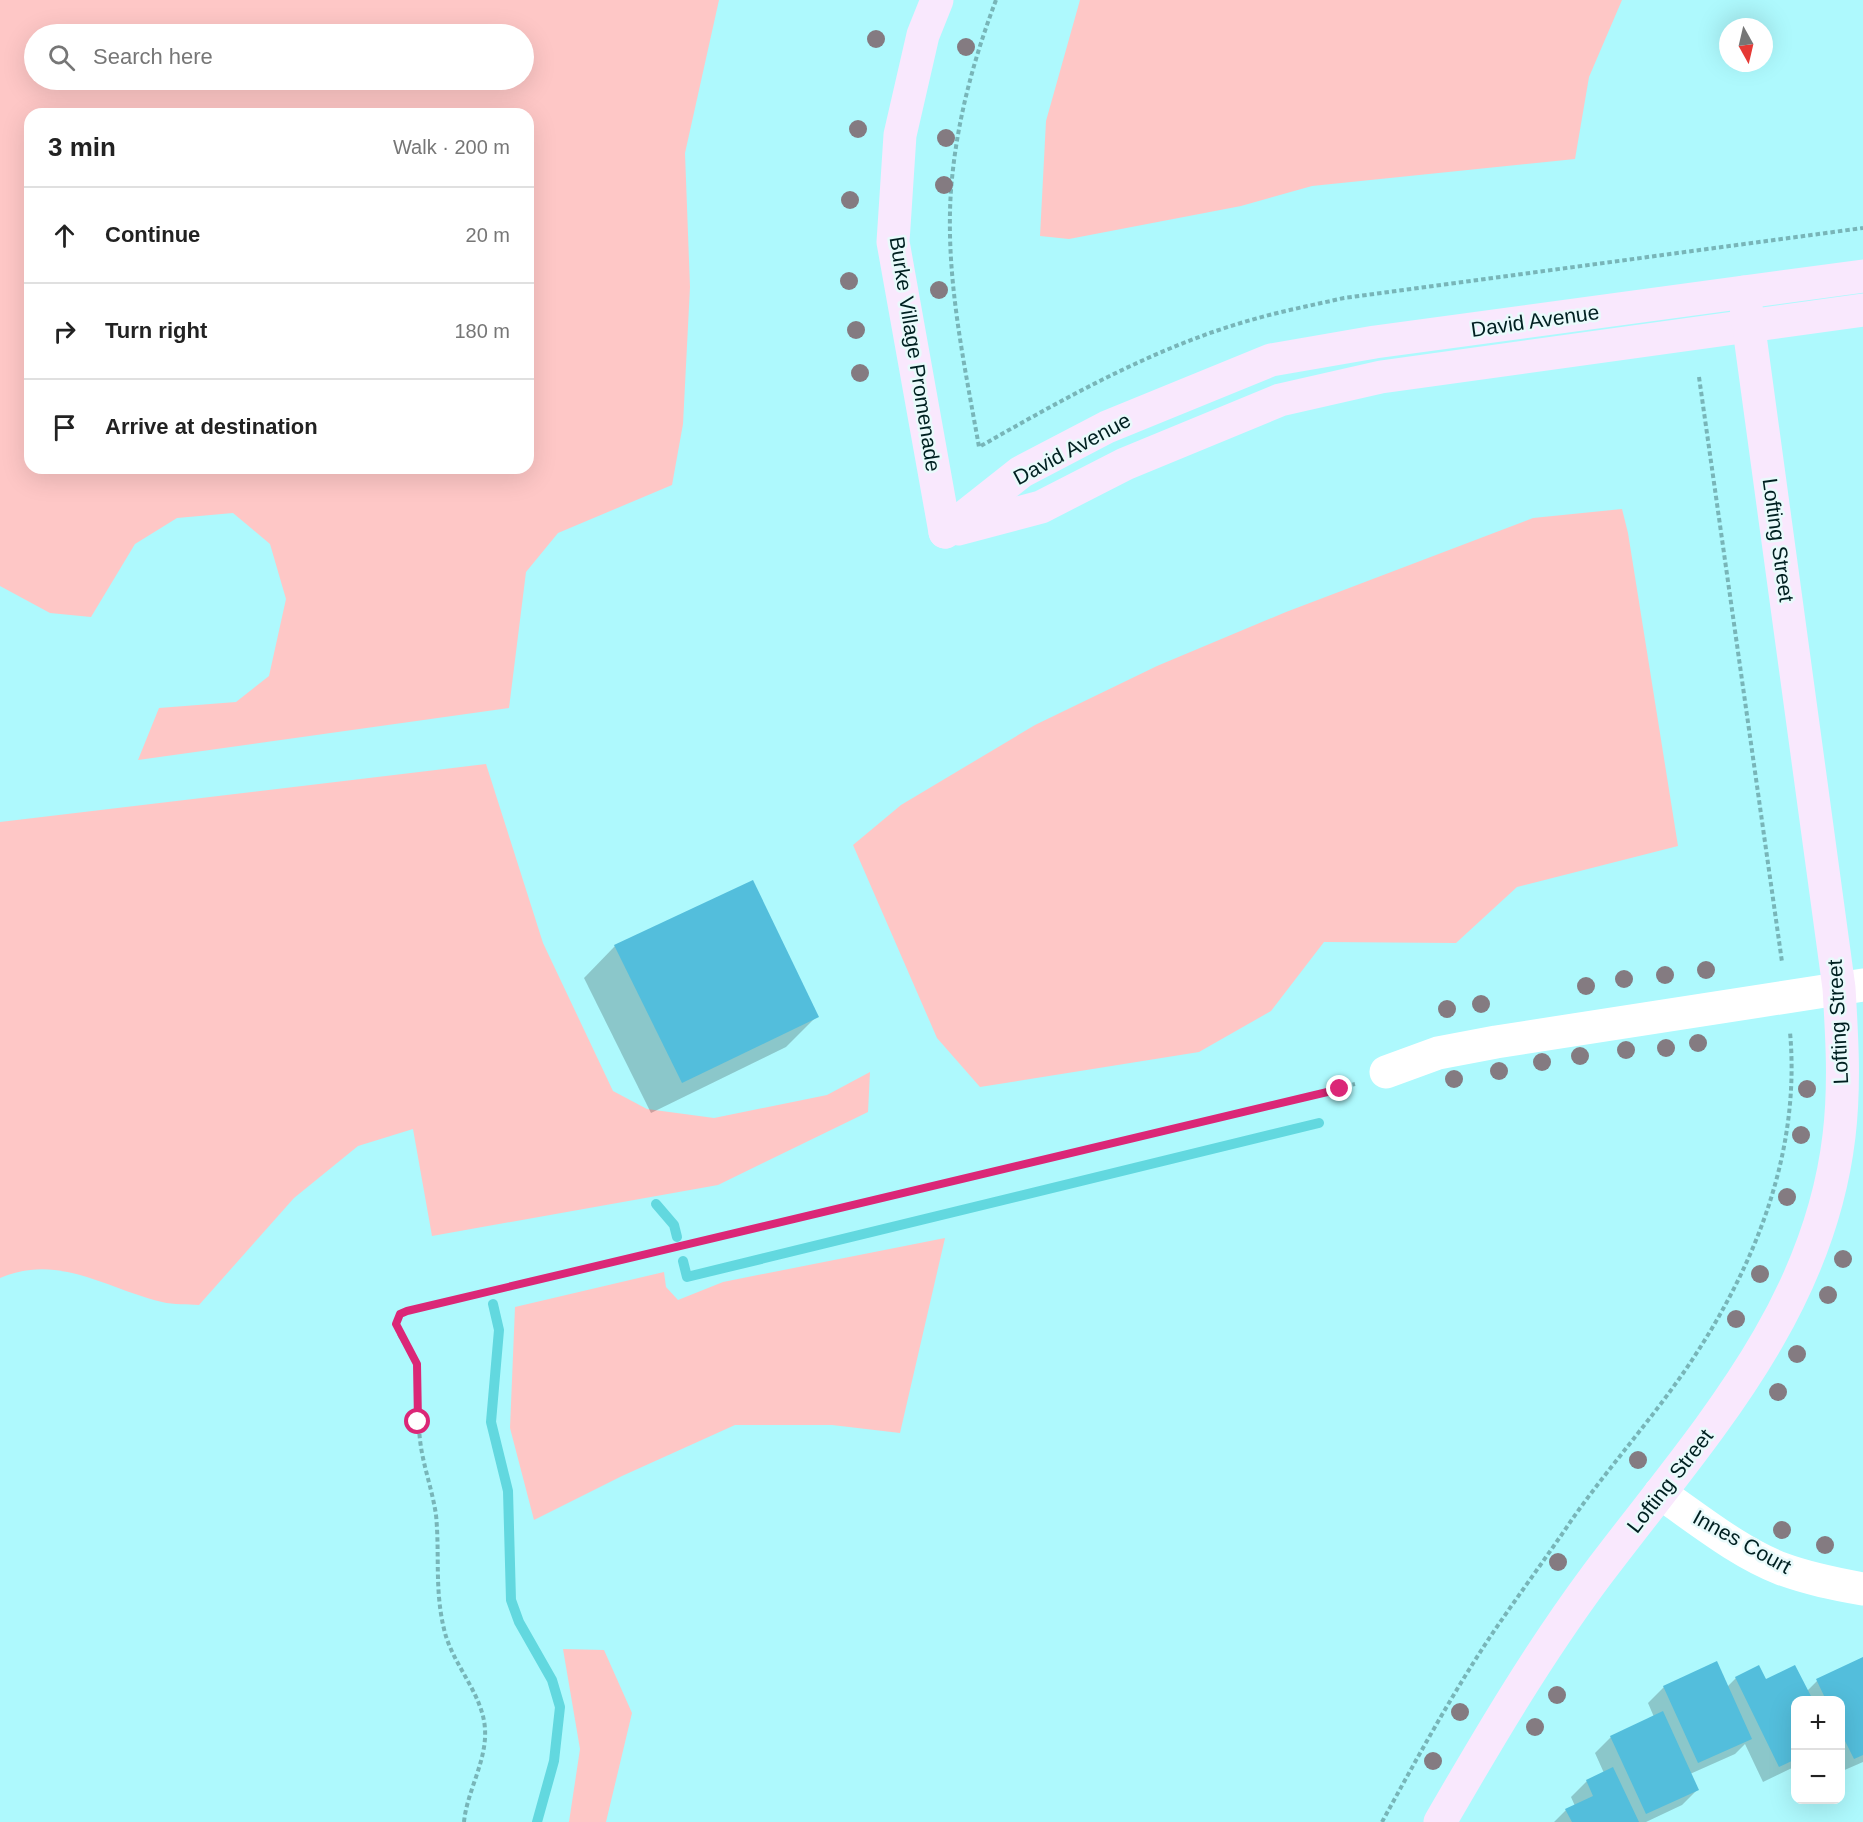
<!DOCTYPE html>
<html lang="en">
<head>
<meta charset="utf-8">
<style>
	:root { --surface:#fff; --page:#f2f2f2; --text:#222; --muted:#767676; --line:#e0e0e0 }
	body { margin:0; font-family:Helvetica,sans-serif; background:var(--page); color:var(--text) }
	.controls { position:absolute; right:18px; bottom:18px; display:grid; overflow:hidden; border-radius:12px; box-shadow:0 6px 24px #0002 }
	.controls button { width:54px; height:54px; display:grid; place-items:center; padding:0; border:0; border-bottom:2px solid var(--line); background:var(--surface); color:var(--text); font:30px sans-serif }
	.compass { position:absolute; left:1719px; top:18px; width:54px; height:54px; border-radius:50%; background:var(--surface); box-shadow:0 6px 24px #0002; rotate:172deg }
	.stop { position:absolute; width:18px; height:18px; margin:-14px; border:4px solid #db2777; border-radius:50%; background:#fff }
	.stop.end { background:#db2777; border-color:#fff; box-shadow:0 2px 6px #0008 }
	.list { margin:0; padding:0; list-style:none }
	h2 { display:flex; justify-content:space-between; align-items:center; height:78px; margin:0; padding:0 24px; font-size:26px }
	h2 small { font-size:20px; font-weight:400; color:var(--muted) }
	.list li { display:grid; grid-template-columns:39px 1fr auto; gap:18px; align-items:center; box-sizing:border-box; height:96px; padding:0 24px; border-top:2px solid var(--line) }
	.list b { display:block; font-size:22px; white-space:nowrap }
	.list em { font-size:20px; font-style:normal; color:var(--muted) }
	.icon { flex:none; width:33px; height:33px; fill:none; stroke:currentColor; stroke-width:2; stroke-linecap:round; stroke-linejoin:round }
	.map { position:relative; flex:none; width:1863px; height:1822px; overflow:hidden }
	.search { position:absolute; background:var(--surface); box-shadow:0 6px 24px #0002; left:24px; top:24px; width:510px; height:66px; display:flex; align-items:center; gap:15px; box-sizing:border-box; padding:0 21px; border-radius:33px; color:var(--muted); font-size:22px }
	.panel { position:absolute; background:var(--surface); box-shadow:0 6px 24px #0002; left:24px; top:108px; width:510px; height:366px; border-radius:18px }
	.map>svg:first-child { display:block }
</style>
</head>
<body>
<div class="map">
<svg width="1863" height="1822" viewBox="0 0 1863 1822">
	<rect width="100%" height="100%" fill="#aef9fd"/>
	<g fill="#fec7c6" fill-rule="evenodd">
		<path d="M0 0H719L685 153 690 287 683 424 672 485 558 533 526 572 509 708 138 760 159 708 236 702 269 676 286 599 270 544 233 513 177 518 135 544 91 617 50 613 0 586ZM34 34H524V80H34ZM30 114H528V468H30Z"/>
		<polygon points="1080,0 1622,0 1589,77 1575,159 1312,186 1241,206 1069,239 1040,236 1046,121"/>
		<polygon points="1622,509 1628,533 1678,846 1517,887 1456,943 1324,942 1271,1011 1199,1052 980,1087 937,1038 853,845 901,805 1035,725 1157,666 1286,612 1533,518"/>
		<path d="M486 764 543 943 613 1091 647 1109 714 1118 827 1095 870 1072 868 1112 718 1185 432 1236 413 1129 358 1146 294 1198 199 1305C187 1304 174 1305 162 1302 107 1289 59 1253 0 1278V822Z"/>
		<polygon points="945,1238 900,1433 832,1425 735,1425 622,1476 534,1520 510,1428 515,1307 664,1272 666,1287 678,1300 723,1282"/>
		<polygon points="563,1649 604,1650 632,1713 606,1822 569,1822 580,1749"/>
	</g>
	<g fill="#0003">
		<polygon points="615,946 817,1016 786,1047 651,1113 584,978"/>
		<polygon points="1863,1659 1863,1762 1840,1772 1840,1700 1796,1700 1796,1766 1763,1782 1745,1744 1735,1754 1690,1774 1697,1790 1682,1805 1646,1822 1554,1822 1566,1810 1575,1806 1571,1797 1587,1781 1604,1773 1595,1753 1611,1737 1654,1717 1648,1703 1664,1687 1727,1687 1736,1678 1765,1681 1807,1691 1817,1681"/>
	</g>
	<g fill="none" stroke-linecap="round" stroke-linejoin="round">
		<g stroke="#62d8df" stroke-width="10">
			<polyline points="656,1204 674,1225 677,1237"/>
			<polyline points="683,1261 687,1277 1319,1123"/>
			<polyline points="493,1304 499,1330 491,1422 508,1491 511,1600 519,1622 552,1680 560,1707 554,1761 537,1822"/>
		</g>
	</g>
	<g fill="#53bedc">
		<polygon points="753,880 819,1017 682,1083 614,945"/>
		<polygon points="1863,1657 1863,1755 1854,1759 1840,1731 1840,1700 1826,1700 1816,1679"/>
		<polygon points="1717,1661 1752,1739 1698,1763 1663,1686"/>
		<polygon points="1759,1665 1766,1679 1795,1665 1813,1700 1796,1700 1796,1759 1779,1767 1735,1677"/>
		<polygon points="1663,1711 1699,1790 1646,1814 1610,1736"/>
		<polygon points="1613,1767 1639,1822 1572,1822 1565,1809 1593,1796 1586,1780"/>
	</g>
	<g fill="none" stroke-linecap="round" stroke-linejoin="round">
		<g stroke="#78b5b8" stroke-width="4" stroke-dasharray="4.5 3" stroke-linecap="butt">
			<path d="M996 0C973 61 956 124 951 190 945 276 964 362 979 447 1065 398 1155 347 1251 320 1282 311 1313 305 1344 298L1863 228"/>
			<polyline points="1699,377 1782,962"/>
			<path d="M464 1822C467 1791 487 1761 485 1729 483 1695 454 1666 445 1633 434 1591 440 1556 436 1515 433 1494 426 1474 422 1453 418 1432 418 1410 419 1389 419 1380 419 1370 416 1362 410 1344 389 1334 400 1314L1355 1084"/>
			<path d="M1382 1822C1416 1760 1451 1696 1490 1637 1517 1597 1546 1558 1573 1518 1609 1467 1651 1420 1686 1369 1754 1269 1801 1154 1790 1032"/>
		</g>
		<g stroke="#fff" stroke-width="33">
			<polyline points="1386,1072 1438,1053 1496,1042 1863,985"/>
			<path d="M1660 1493C1698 1519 1738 1552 1782 1569 1809 1579 1835 1584 1863 1589"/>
		</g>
		<g stroke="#f9e8fd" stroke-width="33">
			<polyline points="937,0 923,35 900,135 893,242 945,532"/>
			<polyline points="958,529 1041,507 1125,464 1280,400 1381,377 1863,310"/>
			<polyline points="945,532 1021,472 1107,427 1271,360 1375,342 1863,276"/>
			<path d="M1440 1822C1488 1739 1538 1654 1596 1576 1699 1439 1818 1314 1839 1136 1845 1086 1842 1038 1839 988L1744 292"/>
		</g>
	</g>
	<g fill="#847b81">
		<circle cx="876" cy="39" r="9"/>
		<circle cx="966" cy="47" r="9"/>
		<circle cx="858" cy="129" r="9"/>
		<circle cx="946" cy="138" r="9"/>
		<circle cx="944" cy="185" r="9"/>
		<circle cx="850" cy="200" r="9"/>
		<circle cx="849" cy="281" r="9"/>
		<circle cx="939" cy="290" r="9"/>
		<circle cx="856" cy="330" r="9"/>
		<circle cx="860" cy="373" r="9"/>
		<circle cx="1706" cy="970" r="9"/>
		<circle cx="1665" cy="975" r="9"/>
		<circle cx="1624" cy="979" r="9"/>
		<circle cx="1586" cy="986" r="9"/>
		<circle cx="1481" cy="1004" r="9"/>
		<circle cx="1447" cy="1009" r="9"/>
		<circle cx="1698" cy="1043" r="9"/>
		<circle cx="1666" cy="1048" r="9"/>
		<circle cx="1626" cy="1050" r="9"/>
		<circle cx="1580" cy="1056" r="9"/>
		<circle cx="1542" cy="1062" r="9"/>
		<circle cx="1499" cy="1071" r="9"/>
		<circle cx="1454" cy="1079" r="9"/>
		<circle cx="1807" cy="1089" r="9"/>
		<circle cx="1801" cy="1135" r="9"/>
		<circle cx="1787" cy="1197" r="9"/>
		<circle cx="1843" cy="1259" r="9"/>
		<circle cx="1760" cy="1274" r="9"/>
		<circle cx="1828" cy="1295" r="9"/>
		<circle cx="1736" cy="1319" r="9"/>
		<circle cx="1797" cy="1354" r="9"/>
		<circle cx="1778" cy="1392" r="9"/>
		<circle cx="1638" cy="1460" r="9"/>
		<circle cx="1782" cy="1530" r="9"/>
		<circle cx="1825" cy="1545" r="9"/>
		<circle cx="1558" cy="1562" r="9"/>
		<circle cx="1557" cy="1695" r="9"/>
		<circle cx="1460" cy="1712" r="9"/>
		<circle cx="1535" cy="1727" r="9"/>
		<circle cx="1433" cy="1761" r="9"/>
	</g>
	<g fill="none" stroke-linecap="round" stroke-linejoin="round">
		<polyline stroke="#db2777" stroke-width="8" points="418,1422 417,1364 396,1324 400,1314 407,1311 1340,1089"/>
	</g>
	<g text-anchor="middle" stroke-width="5" stroke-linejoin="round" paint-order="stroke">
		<g font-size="21" fill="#002021" stroke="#e9fafb">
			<text transform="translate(1535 321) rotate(-8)" y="7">David Avenue</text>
			<text transform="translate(915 354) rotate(81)" y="7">Burke Village Promenade</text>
			<text transform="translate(1072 449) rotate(-28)" y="7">David Avenue</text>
			<text transform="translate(1778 540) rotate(82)" y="7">Lofting Street</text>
			<text transform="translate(1838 1022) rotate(-93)" y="7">Lofting Street</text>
			<text transform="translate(1670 1481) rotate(-52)" y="7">Lofting Street</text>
			<text transform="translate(1742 1542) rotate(29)" y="7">Innes Court</text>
		</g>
	</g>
</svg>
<div class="controls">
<button>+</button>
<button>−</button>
</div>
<svg class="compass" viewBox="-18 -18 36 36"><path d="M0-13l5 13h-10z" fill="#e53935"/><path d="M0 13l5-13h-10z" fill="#767676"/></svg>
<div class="stop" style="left:418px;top:1422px"></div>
<div class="stop end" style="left:1340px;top:1089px"></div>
<div class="search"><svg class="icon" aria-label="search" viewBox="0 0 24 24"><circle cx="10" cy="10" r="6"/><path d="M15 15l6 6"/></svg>Search here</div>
<section class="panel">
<h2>3 min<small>Walk · 200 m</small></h2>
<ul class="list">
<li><svg class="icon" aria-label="ahead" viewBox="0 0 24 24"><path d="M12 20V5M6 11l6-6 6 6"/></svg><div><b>Continue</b></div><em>20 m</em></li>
<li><svg class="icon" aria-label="right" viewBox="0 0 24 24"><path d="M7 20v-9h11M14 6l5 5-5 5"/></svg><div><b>Turn right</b></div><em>180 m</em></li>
<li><svg class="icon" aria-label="arrive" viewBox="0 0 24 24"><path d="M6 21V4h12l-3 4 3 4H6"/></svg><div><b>Arrive at destination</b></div></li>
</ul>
</section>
</div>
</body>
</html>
